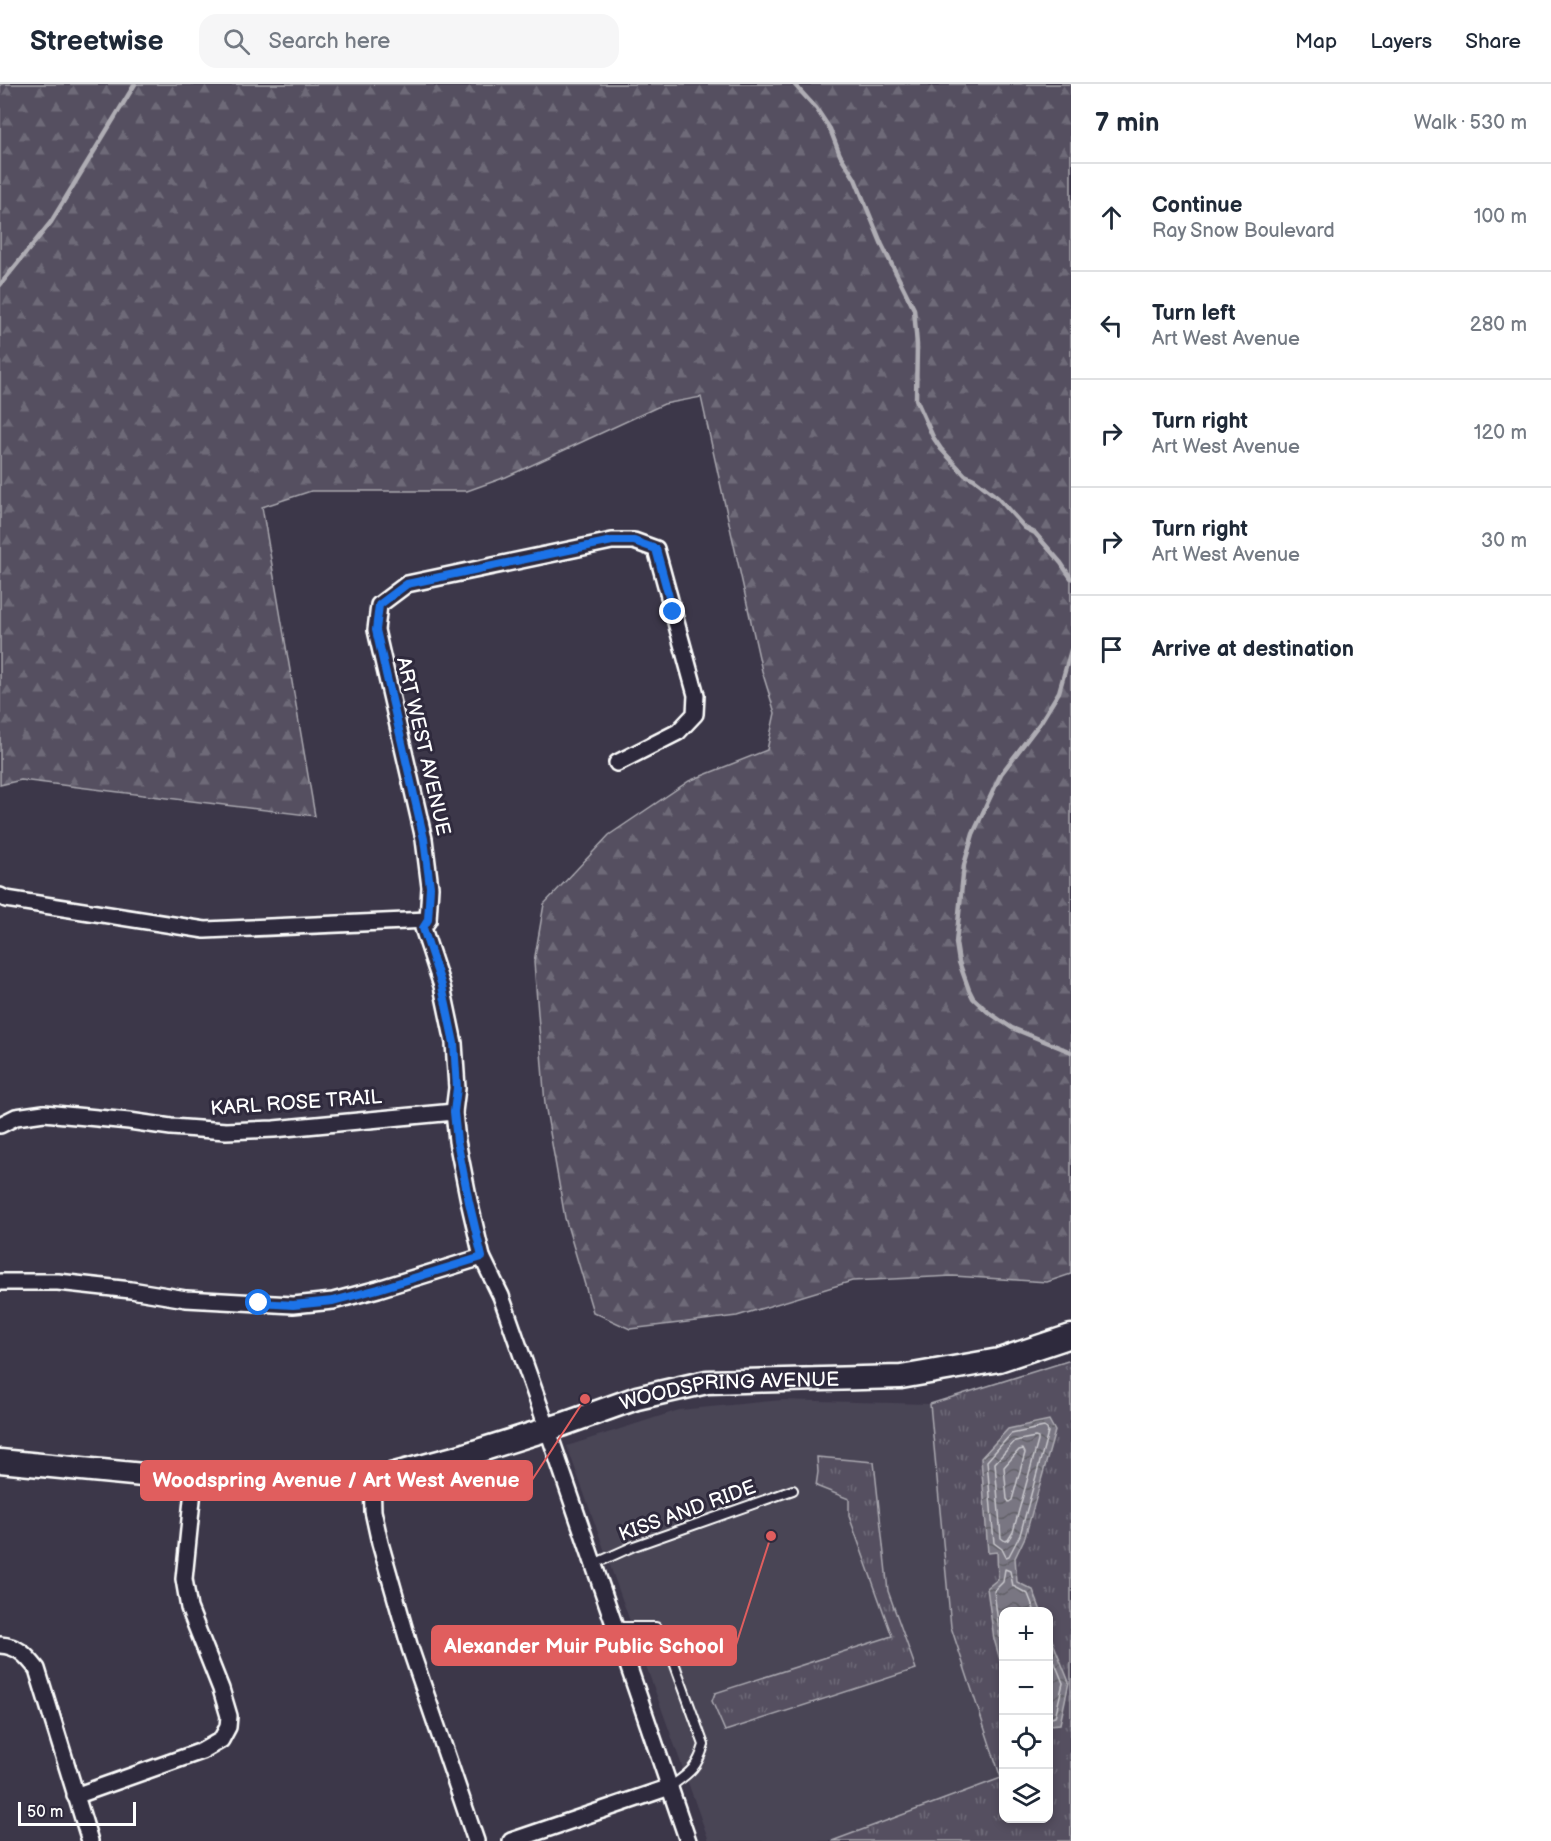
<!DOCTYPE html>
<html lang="en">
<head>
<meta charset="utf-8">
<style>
	:root { --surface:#fff; --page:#f6f6f7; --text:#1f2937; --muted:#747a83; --line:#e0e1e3 }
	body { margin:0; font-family:"Balsamiq Sans",sans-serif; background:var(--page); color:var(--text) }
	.controls { position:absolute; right:18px; bottom:18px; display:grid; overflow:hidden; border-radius:12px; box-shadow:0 3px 9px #0003 }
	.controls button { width:54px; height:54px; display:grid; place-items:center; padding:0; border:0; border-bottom:2px solid var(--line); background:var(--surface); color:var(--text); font:30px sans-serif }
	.scale { position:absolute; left:18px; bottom:15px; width:118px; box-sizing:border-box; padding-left:6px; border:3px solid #fff; border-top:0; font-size:16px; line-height:21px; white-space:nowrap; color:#fff; -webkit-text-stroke:4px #2f2a3d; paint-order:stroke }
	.stop { position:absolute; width:18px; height:18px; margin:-14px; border:4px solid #1a73e8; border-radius:50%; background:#fff }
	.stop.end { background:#1a73e8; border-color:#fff; box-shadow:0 2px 6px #0008 }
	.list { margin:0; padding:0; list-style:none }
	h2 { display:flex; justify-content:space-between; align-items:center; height:78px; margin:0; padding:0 24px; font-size:26px }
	h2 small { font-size:20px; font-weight:400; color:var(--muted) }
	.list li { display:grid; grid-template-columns:39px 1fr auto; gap:18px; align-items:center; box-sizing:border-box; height:108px; padding:0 24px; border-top:2px solid var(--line) }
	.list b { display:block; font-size:22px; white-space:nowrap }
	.list p { margin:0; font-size:20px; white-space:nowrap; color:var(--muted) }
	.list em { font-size:20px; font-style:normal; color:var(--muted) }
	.icon { flex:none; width:33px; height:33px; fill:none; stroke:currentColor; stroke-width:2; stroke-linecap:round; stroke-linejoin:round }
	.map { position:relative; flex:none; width:1071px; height:1757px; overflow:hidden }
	header { display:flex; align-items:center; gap:36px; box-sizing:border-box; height:84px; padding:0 30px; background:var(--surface); border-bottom:2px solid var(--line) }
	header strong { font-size:28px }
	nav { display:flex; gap:33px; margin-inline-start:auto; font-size:21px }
	.search { width:420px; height:54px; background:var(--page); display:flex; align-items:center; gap:15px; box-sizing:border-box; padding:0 21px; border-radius:18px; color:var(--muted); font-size:22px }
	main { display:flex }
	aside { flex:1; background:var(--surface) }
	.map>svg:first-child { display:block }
</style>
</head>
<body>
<header>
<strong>Streetwise</strong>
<div class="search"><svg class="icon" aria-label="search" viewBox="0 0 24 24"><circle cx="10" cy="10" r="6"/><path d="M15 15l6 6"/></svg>Search here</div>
<nav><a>Map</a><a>Layers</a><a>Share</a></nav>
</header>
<main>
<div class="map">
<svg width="1071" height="1757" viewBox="0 0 1071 1757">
	<defs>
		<pattern id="forest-firs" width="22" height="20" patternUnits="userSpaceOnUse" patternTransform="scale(1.5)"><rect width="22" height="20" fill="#555060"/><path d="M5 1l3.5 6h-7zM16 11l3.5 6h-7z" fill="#6e6a78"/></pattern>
		<pattern id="park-tufts" width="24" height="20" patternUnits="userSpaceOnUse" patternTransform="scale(1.5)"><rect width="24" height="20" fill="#555060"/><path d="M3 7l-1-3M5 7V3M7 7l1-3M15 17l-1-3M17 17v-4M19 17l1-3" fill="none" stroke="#6e6a78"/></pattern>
		<pattern id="water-waves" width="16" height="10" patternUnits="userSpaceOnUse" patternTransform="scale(1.5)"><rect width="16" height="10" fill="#797682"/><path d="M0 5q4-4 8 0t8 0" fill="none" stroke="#626167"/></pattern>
	</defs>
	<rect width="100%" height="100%" fill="#3c3749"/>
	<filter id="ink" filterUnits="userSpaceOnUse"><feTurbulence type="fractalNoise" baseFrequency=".0167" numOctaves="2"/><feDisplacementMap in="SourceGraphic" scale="12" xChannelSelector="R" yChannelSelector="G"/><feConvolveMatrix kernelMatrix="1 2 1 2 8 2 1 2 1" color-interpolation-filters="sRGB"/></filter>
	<g filter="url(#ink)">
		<polygon fill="#494455" points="782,1316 930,1320 951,1543 1001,1694 832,1757 709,1757 567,1362 679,1326"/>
		<polygon fill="url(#forest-firs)" stroke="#aaa8b0" stroke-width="1.5" points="0,0 1071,0 1071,1190 1047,1198 953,1192 852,1197 737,1232 630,1245 593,1228 565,1134 545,1020 534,878 544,820 609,751 689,697 767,666 775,629 762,587 701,313 664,320 506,393 467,407 311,407 262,423 315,732 21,696 0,701"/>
		<g fill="url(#park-tufts)" stroke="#aaa8b0" stroke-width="1.5" fill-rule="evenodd">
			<path d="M1071 1276V1757H832L1001 1694 951 1543 930 1320ZM1004 1528H1048V1734H1004Z"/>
			<polygon points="817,1373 874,1378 888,1507 916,1585 725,1647 712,1617 715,1609 892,1552 849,1432 849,1415 816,1402 818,1388"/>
		</g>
		<g fill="url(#water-waves)" stroke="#afadb4" stroke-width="1.5">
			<polygon points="1049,1336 1055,1347 1025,1453 1015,1474 1017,1498 1033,1506 1041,1527 1004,1528 1003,1586 994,1555 987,1504 998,1495 997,1468 988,1469 981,1374 1008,1345"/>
			<polygon points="1048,1546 1069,1598 1060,1640 1049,1641"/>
		</g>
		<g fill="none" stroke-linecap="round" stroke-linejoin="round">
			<g stroke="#c9c8cd" stroke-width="1.5">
				<polygon points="1044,1343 1047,1345 1048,1348 1020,1451 1009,1472 1006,1473 1002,1465 994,1459 987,1377 1011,1350"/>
				<polygon points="1035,1353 1038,1354 1038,1357 1013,1448 1008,1456 1005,1457 1001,1454 995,1379 1015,1357"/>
				<polygon points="1023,1365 1025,1369 1012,1416 1009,1418 1007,1415 1004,1383 1019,1366"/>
				<polyline points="1048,1562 1063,1599 1055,1633 1048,1635"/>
				<polyline points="1004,1565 1000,1554 994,1507 1003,1498 1005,1485 1010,1487 1013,1502 1028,1510 1035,1528"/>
			</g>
			<g stroke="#afadb4" stroke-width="4.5">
				<polyline points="794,0 816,24 830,45 840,71 855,95 882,161 914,225 917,261 916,315 933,353 941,365 965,391 974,395 998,414 1025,444 1035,449 1061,479 1071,494"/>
				<polyline points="0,201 51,138 135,0"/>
				<polyline points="1071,566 1059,608 1040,639 1001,690 973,750 964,781 956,859 959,878 969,906 973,914 988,928 1012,944 1071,968"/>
			</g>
			<g stroke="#fff" stroke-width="12">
				<g id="lane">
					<polyline points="594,1480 634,1462 793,1406"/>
					<path d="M616 1543H656L668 1562 704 1661C697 1685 689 1689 670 1703"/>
				</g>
			</g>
			<g stroke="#fff" stroke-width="20">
				<g id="street">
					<polyline points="617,679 678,648 695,630 696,611 656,465 634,457 612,457 407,500 379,521 376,546 424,755 430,803 428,836 423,844 442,902 454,959 457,1004 454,1028 457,1057 469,1117 482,1173 501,1212 540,1323 688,1757"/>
					<polyline points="0,812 6,815 205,846 428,836"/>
					<polyline points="0,1041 16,1033 44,1029 129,1037 171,1043 226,1047 274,1045 454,1028"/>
					<polyline points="0,1198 58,1198 131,1206 186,1215 293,1221 333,1217 378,1205 482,1173"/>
					<polyline points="372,1396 373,1427 380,1459 410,1564 476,1757"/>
					<path d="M0 1561C18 1562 26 1571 37 1585L90 1757"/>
					<polyline points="75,1712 202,1667 221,1656 228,1643 229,1632 221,1605 189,1524 184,1495 194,1396"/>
					<polyline points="511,1757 670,1703"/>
				</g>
			</g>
			<g stroke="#fff" stroke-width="27">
				<g id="secondary">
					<path id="s1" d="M0 1377 194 1396 330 1401 372 1396 465 1371 564 1340 637 1314 707 1298 901 1293 999 1276 1071 1252"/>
				</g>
			</g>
			<use href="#lane" stroke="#2f2a3d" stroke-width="8"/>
			<use href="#street" stroke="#2f2a3d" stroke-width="15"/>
			<use href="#secondary" stroke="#2f2a3d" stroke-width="22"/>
		</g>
	</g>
	<g fill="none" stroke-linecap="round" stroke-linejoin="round" filter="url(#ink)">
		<polyline stroke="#1a73e8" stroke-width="8" points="259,1219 293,1221 333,1217 378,1205 482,1173 469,1118 457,1057 454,1028 457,1004 454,959 442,902 423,844 428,836 430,803 424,755 376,546 379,521 407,500 612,457 634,457 656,465 673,528"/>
	</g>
	<g text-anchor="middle" stroke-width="6" stroke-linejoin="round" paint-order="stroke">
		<g font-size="20" fill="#fff" stroke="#2f2a3d">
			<text transform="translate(424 662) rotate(77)" y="7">ART WEST AVENUE</text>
			<text transform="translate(296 1018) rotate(-4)" y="7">KARL ROSE TRAIL</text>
			<text dy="7" stroke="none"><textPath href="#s1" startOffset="744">WOODSPRING AVENUE</textPath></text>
			<text transform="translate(687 1426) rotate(-20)" y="7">KISS AND RIDE</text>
		</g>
	</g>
	<path fill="none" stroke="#e05e5e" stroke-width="2" d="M585 1315L532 1396M771 1452L736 1561"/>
	<g fill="#e05e5e" stroke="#2f2a3d" stroke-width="2">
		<circle cx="585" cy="1315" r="6"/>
		<circle cx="771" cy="1452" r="6"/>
	</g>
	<g fill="#e05e5e" stroke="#e05e5e" stroke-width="2">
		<rect x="141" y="1377" width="391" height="39" rx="6"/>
		<rect x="432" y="1542" width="304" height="39" rx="6"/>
	</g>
	<g font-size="21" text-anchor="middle" font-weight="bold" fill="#fff">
		<text x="336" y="1403">Woodspring Avenue / Art West Avenue</text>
		<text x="584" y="1569">Alexander Muir Public School</text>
	</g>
</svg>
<div class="controls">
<button>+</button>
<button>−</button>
<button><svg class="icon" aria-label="locate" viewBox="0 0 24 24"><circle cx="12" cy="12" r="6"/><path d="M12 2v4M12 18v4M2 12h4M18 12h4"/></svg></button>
<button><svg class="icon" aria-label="layers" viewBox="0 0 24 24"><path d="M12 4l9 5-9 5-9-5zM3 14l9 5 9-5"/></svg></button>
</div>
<div class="scale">50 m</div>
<div class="stop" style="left:259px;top:1219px"></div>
<div class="stop end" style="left:673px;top:528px"></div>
</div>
<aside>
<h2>7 min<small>Walk · 530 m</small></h2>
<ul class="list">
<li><svg class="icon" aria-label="ahead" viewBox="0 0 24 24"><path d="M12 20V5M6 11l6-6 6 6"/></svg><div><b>Continue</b><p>Ray Snow Boulevard</p></div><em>100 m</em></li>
<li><svg class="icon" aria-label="left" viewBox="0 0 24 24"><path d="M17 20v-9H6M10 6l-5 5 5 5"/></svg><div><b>Turn left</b><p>Art West Avenue</p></div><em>280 m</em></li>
<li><svg class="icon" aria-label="right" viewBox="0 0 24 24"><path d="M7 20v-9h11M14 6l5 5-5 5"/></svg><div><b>Turn right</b><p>Art West Avenue</p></div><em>120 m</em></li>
<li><svg class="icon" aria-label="right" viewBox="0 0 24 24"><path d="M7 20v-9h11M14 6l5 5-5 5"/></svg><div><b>Turn right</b><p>Art West Avenue</p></div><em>30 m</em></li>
<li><svg class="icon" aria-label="arrive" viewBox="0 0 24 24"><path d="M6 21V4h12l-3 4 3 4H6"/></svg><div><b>Arrive at destination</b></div></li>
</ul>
</aside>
</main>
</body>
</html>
